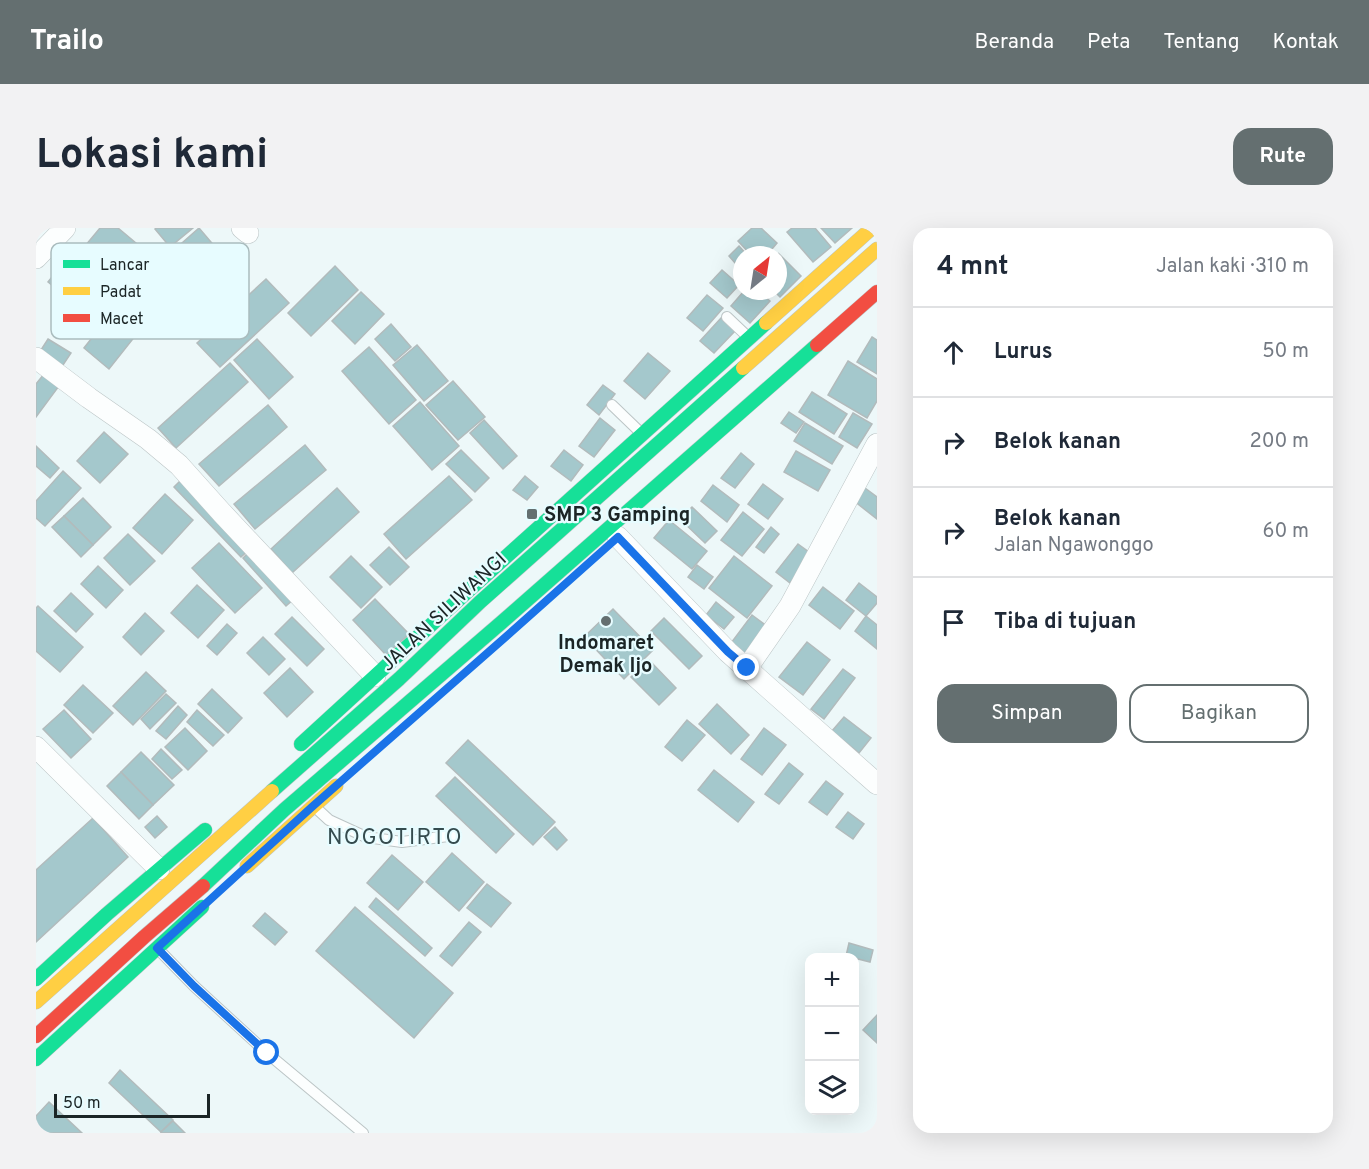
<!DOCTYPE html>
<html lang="id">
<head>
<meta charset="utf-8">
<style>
	:root { --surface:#fff; --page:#f2f2f3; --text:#1f2937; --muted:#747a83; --line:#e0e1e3; --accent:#646f70 }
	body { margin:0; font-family:Overpass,sans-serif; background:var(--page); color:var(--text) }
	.controls { position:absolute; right:18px; bottom:18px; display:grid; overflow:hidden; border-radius:12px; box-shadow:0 6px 24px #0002 }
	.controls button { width:54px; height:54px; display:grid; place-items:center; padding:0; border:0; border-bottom:2px solid var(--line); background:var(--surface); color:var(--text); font:30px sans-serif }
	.compass { position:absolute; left:697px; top:18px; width:54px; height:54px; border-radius:50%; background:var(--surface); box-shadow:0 6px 24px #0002; rotate:30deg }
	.scale { position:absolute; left:18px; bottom:15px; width:156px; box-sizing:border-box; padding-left:6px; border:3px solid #1b2526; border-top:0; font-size:16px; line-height:21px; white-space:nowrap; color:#1b2526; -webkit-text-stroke:4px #e7fcff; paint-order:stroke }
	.stop { position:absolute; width:18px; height:18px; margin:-14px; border:4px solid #1a73e8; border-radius:50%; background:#fff }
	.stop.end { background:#1a73e8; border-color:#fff; box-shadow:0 2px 6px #0008 }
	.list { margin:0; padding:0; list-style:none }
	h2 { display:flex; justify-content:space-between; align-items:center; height:78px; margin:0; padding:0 24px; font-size:26px }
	h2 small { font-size:20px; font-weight:400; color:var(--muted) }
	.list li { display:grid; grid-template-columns:39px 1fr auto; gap:18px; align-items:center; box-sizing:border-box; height:90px; padding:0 24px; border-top:2px solid var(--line) }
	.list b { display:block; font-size:22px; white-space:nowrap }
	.list p { margin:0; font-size:20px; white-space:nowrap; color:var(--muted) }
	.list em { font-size:20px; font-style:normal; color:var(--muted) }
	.actions { display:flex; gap:12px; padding:18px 24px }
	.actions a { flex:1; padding:14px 0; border:2px solid var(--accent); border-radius:18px; text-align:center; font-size:21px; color:var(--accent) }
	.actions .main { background:var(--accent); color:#fff }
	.icon { flex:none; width:33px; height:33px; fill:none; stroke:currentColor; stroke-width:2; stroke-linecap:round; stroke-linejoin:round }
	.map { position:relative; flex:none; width:841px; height:905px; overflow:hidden; border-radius:18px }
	header { display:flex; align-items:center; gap:36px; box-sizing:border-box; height:84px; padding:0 30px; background:var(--accent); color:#fff }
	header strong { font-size:28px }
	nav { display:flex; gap:33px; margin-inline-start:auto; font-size:21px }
	.intro { display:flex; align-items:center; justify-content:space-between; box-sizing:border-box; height:144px; padding:0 36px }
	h1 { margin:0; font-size:42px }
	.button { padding:15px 27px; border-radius:18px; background:var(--accent); color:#fff; font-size:21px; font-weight:700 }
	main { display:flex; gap:36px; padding:0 36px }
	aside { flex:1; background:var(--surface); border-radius:18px; box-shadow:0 6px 24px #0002 }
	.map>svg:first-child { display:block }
</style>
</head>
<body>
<header>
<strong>Trailo</strong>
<nav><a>Beranda</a><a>Peta</a><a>Tentang</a><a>Kontak</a></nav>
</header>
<div class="intro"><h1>Lokasi kami</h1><a class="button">Rute</a></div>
<main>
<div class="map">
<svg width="841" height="905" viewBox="0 0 841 905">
	<rect width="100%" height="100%" fill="#edf8f9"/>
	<g fill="#a4c8cc" stroke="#b2bbbc" stroke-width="1.5">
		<polygon points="64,0 82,0 100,15 62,60 34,36"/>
		<polygon points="120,0 157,0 134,19 119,1"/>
		<polygon points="163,0 186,27 162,49 138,22"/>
		<polygon points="716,0 725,0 741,15 731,27 715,27 702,13"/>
		<polygon points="756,0 779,0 795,19 777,34 751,4"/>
		<polygon points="785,0 816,0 799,15"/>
		<polygon points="703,18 711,27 706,27 706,43 693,28"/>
		<polygon points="743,26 765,48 744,69 738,63 742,63"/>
		<polygon points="299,38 322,62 275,108 252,85"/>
		<polygon points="24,39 53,63 41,78 12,54"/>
		<polygon points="686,42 703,57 691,70 674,55"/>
		<polygon points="230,51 253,75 184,139 161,115"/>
		<polygon points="708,63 722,63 734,73 714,95 695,78"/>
		<polygon points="325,64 348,86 319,116 296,93"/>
		<polygon points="671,67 687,80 667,103 651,90"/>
		<polygon points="78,82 104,102 73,141 48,120"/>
		<polygon points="685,90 699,103 678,125 664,113"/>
		<polygon points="355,96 375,119 359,133 339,111"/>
		<polygon points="836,109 841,112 841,146 821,134"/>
		<polygon points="12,111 35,125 25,140 3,125"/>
		<polygon points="221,111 257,149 233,171 198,132"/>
		<polygon points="381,117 412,153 388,173 357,137"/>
		<polygon points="333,119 380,172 353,196 306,143"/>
		<polygon points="612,125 634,143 609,171 588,153"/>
		<polygon points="812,133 841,151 841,173 831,190 792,167"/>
		<polygon points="194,135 212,154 140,220 122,200"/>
		<polygon points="8,146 23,158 0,189 0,156"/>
		<polygon points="417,153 449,189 422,212 390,177"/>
		<polygon points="567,157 579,166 563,187 551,177"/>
		<polygon points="776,164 811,186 798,206 763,184"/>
		<polygon points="384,174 423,218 396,242 357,198"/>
		<polygon points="232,177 251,199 183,258 163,236"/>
		<polygon points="753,184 768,194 760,205 745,195"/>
		<polygon points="817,185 836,196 821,220 803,209"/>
		<polygon points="564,190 579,202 558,229 543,218"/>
		<polygon points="448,192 481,228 467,241 434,205"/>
		<polygon points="769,195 807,218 796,236 758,213"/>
		<polygon points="68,204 92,226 64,255 41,233"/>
		<polygon points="269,217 290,242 219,301 198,276"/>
		<polygon points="0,218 23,240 14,250 0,238"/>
		<polygon points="425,222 453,250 439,264 410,236"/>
		<polygon points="528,222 547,237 535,253 515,238"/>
		<polygon points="760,223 794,242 782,263 748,244"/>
		<polygon points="705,225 718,236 699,260 685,250"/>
		<polygon points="27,243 45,260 9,298 0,290 0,273"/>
		<polygon points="413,248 436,272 370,331 348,306"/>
		<polygon points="489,248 502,259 491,272 477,262"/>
		<polygon points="146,251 214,321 205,329 138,259"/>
		<polygon points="727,256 747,271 732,291 712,276"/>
		<polygon points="677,257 703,277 691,294 665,273"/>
		<polygon points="301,260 323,284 256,345 235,321"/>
		<polygon points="829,260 841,269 841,291 818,273"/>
		<polygon points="129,266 157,292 126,326 97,300"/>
		<polygon points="47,270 75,299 57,317 28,288"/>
		<polygon points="656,279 681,303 669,315 644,291"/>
		<polygon points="707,284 728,301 706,328 685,312"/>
		<polygon points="28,288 57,317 45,329 16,299"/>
		<polygon points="633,292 671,323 656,341 618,310"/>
		<polygon points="735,299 743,306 728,325 720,319"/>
		<polygon points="92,306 119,333 94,357 68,330"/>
		<polygon points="183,315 226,360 199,385 156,340"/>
		<polygon points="762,316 777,327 754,355 740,344"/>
		<polygon points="353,319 373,339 354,357 334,337"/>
		<polygon points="214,323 258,371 250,378 207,330"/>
		<polygon points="315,328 346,359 325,380 294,349"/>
		<polygon points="698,328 736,358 711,390 673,360"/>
		<polygon points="661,337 677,349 668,361 652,349"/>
		<polygon points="62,338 87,362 70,380 45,356"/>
		<polygon points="823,355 841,369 841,375 830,388 810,372"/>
		<polygon points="161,357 188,382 162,410 135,385"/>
		<polygon points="787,359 818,383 804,401 773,377"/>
		<polygon points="35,365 57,386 40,404 18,383"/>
		<polygon points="339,371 373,406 350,427 317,392"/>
		<polygon points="680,374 698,389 688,401 670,387"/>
		<polygon points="2,378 47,419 24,444 0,423 0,380"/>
		<polygon points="577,381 617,422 588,451 548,409"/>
		<polygon points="109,385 128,403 105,427 87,409"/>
		<polygon points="716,387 736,402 714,430 695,415"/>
		<polygon points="830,388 841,397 841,421 819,403"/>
		<polygon points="256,389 288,421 271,438 239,406"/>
		<polygon points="628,390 666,428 653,441 615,403"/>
		<polygon points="191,396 201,405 181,427 171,418"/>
		<polygon points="227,409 249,431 233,447 211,425"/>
		<polygon points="771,414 794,432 767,467 743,449"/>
		<polygon points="613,432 640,460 623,477 595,449"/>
		<polygon points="254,440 277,464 251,489 228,465"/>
		<polygon points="807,441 819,450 788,491 775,481"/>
		<polygon points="110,444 130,463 97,497 77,478"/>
		<polygon points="47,457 77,485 57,505 28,477"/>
		<polygon points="176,461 206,490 192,505 162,476"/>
		<polygon points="130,466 140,475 114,501 105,491"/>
		<polygon points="681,476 713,507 695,526 663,496"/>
		<polygon points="142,478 151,487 130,511 120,503"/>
		<polygon points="28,482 55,511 35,530 7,501"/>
		<polygon points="161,482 188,507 177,518 151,494"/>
		<polygon points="808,489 835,510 823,525 796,503"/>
		<polygon points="651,492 669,507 646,533 629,519"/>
		<polygon points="149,500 171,523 152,542 129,519"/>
		<polygon points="728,500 750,517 726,547 705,531"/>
		<polygon points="432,512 519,594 497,617 410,535"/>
		<polygon points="125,521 146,542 136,551 116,531"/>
		<polygon points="105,524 138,557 117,577 85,544"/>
		<polygon points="753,535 767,546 743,576 729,566"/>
		<polygon points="678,542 718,574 702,594 662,562"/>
		<polygon points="85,544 117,577 103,591 71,558"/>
		<polygon points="419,549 478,606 460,625 400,568"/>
		<polygon points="790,553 807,566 791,587 773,574"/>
		<polygon points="812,584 828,596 817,611 800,599"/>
		<polygon points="121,588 131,599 119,610 109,599"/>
		<polygon points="57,590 92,629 0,714 0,642"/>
		<polygon points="519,599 531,612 521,622 508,609"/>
		<polygon points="416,625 448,654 423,683 390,654"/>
		<polygon points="356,627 387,654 362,682 331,655"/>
		<polygon points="451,656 475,675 455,699 431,680"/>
		<polygon points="340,670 396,720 389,728 333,679"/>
		<polygon points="319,679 417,765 378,810 280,723"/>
		<polygon points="229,685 251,704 239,717 217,698"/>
		<polygon points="433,694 445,704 416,738 404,728"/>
		<polygon points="813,715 837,722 834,734 810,728"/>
		<polygon points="841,787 841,815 827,802"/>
		<polygon points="84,842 137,892 125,904 73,855"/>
		<polygon points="13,874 46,905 9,905 0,897 0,888"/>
		<polygon points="137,893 149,905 125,905 125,904"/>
	</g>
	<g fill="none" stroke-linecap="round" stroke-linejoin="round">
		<g stroke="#bcc5c6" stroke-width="12">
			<g id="lane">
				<polyline points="691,89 711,108"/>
				<polyline points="576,177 604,204"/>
				<polyline points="280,580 293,592 330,609 366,614 420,607"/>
				<polyline points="122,721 158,758 231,825 327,905"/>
			</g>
		</g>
		<g stroke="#bcc5c6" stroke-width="22">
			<g id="street">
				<polyline points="206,0 212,5"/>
				<polyline points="0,30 29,0"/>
				<polyline points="0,130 53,170 112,211 143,237 186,285 339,448"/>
				<polyline points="582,309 692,424 841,556"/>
				<polyline points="711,440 754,378 841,216"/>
				<polyline points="0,519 123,641"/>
			</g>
		</g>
		<g stroke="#bcc5c6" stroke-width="15">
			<g id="fast">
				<polyline points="265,516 432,363 730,95"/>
				<polyline points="236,563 363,451 444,374 707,140"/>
				<polyline points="167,658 248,582 466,394 781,117"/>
				<polyline points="0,751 71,686 169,602"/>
				<polyline points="0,831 166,679"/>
			</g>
		</g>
		<g stroke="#bcc5c6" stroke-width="15">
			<g id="slow">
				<polyline points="730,95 836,0"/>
				<polyline points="707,140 841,21"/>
				<polyline points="211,638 300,558"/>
				<polyline points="0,774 236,563"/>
			</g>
		</g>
		<g stroke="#bcc5c6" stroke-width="15">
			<g id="jam">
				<polyline points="781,117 841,64"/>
				<polyline points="0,808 108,709 167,658"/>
			</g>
		</g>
		<use href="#lane" stroke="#fcfefe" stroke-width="10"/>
		<use href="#street" stroke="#fcfefe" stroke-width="21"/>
		<use href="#fast" stroke="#16e098" stroke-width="14"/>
		<use href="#slow" stroke="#ffcf43" stroke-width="14"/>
		<use href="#jam" stroke="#f24e42" stroke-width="14"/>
	</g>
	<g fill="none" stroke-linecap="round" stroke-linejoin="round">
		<polyline stroke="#1a73e8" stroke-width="8" points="231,825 158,758 121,720 277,578 473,406 582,309 692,424 711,440"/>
	</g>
	<g fill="#646f70" stroke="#e7fcff" stroke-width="2">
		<rect x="490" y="280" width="12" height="12" rx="3"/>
		<circle cx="570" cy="393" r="6"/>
	</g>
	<g text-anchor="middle" stroke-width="4.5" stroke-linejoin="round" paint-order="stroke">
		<g font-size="20" font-weight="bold" fill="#1b2526" stroke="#e7fcff" text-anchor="start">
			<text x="508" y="293">SMP 3 Gamping</text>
			<text x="570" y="421" text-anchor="middle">Indomaret<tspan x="570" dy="23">Demak Ijo</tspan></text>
		</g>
		<g font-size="20" fill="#1b2526" stroke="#e7fcff">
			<text transform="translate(407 383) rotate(-43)" y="7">JALAN SILIWANGI</text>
		</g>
		<g font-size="22" letter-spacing="1.5" fill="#354b4e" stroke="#e7fcff">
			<text x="359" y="616">NOGOTIRTO</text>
		</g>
	</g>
	<rect x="15" y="15" width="198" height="96" rx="9" fill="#e7fcff" stroke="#aabcbe" stroke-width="1.5"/>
	<rect x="27" y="32" width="27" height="8" fill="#16e098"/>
	<rect x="27" y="59" width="27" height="8" fill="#ffcf43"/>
	<rect x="27" y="86" width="27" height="8" fill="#f24e42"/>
	<g font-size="16" fill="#1b2526">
		<text x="64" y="42">Lancar</text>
		<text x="64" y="69">Padat</text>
		<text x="64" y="96">Macet</text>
	</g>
</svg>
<div class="controls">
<button>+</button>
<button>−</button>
<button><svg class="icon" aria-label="layers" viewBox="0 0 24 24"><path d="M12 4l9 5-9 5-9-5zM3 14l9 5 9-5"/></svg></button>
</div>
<svg class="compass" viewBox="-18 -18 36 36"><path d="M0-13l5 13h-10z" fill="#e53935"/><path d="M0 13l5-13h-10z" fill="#747a83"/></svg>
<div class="scale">50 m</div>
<div class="stop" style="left:231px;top:825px"></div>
<div class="stop end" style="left:711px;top:440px"></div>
</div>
<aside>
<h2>4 mnt<small>Jalan kaki · 310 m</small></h2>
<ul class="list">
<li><svg class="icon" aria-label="ahead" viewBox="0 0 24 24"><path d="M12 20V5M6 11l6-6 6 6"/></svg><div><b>Lurus</b></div><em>50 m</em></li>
<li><svg class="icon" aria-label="right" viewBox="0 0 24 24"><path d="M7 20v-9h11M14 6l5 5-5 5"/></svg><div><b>Belok kanan</b></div><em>200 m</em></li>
<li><svg class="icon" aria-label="right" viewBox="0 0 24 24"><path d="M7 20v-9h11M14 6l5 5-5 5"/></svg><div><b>Belok kanan</b><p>Jalan Ngawonggo</p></div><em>60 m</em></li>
<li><svg class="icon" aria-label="arrive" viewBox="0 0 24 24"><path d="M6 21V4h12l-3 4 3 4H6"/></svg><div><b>Tiba di tujuan</b></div></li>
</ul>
<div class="actions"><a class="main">Simpan</a><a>Bagikan</a></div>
</aside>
</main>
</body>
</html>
